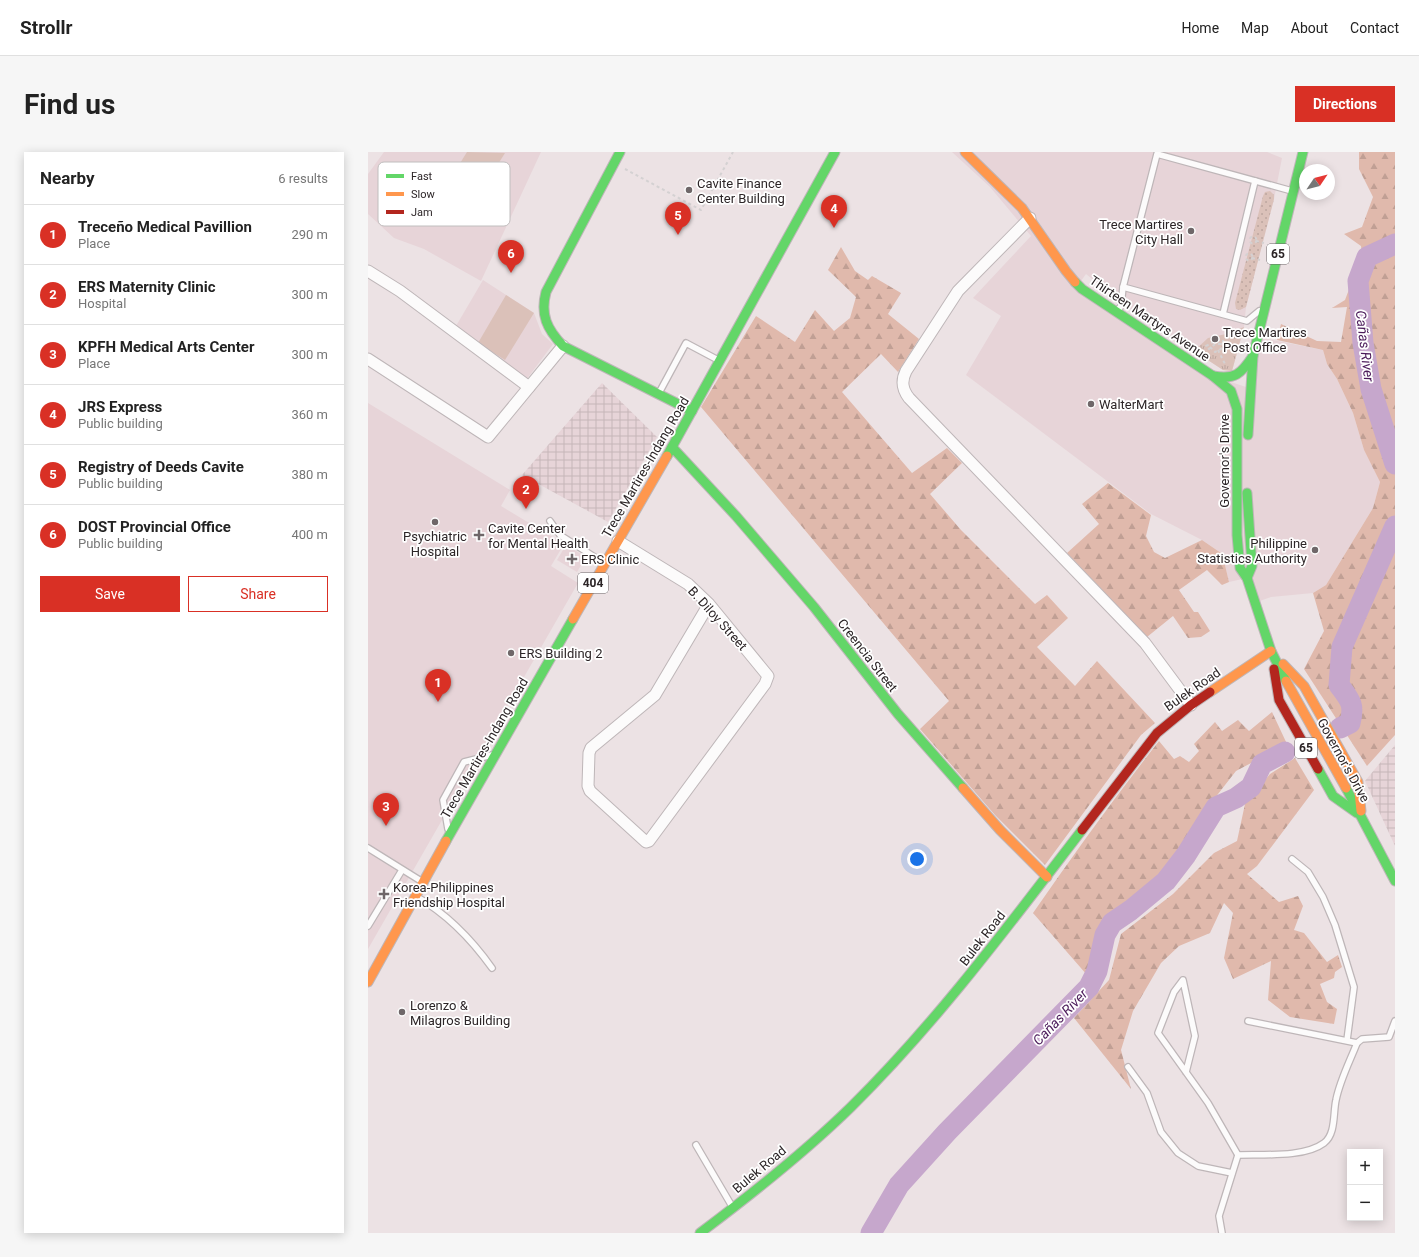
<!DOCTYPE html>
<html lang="en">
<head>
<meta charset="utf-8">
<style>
	:root { --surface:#fff; --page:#f6f6f6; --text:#222; --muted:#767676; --line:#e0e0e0; --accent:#d93025 }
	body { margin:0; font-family:Roboto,sans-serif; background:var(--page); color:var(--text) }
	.controls { position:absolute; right:12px; bottom:12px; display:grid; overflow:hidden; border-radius:0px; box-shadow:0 2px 10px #0003 }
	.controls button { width:36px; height:36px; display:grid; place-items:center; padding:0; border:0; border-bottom:1px solid var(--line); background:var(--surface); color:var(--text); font:20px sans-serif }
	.compass { position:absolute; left:931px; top:12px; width:36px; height:36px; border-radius:50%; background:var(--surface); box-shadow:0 2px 10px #0003; rotate:55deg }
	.you { position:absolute; left:549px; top:707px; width:14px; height:14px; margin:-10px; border:3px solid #fff; border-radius:50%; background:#1a73e8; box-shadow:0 0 0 6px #1a73e833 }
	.badge { display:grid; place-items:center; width:26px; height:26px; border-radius:50%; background:var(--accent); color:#fff; font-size:13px; font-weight:700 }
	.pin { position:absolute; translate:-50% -33px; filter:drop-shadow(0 1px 2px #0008) }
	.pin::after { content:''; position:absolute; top:21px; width:14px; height:12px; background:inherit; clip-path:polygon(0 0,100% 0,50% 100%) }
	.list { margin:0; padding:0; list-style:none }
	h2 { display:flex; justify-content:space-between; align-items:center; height:52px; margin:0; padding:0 16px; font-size:17px }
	h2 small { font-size:13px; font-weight:400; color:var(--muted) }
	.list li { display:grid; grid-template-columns:26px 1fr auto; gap:12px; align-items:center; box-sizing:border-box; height:60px; padding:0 16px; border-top:1px solid var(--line) }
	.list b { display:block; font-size:15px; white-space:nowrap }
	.list p { margin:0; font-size:13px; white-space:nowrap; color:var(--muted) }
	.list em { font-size:13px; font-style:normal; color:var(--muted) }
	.actions { display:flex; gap:8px; padding:12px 16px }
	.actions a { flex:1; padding:9px 0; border:1px solid var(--accent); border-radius:0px; text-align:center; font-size:14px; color:var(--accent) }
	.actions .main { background:var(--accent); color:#fff }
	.map { position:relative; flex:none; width:1027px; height:1081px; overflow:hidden; border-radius:0px }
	header { display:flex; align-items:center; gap:24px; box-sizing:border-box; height:56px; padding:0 20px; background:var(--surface); border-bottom:1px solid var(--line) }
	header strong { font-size:19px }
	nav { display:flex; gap:22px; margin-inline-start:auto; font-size:14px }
	.intro { display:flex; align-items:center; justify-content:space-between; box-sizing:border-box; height:96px; padding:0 24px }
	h1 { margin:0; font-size:28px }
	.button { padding:10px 18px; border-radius:0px; background:var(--accent); color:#fff; font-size:14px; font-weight:700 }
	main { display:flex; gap:24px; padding:0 24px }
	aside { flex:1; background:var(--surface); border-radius:0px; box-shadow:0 2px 10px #0003 }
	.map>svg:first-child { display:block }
</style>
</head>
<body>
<header>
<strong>Strollr</strong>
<nav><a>Home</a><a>Map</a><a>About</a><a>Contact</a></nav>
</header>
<div class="intro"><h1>Find us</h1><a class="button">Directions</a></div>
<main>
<aside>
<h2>Nearby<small>6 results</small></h2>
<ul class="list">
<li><span class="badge">1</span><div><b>Treceño Medical Pavillion</b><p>Place</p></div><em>290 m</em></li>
<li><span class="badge">2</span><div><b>ERS Maternity Clinic</b><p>Hospital</p></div><em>300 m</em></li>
<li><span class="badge">3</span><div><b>KPFH Medical Arts Center</b><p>Place</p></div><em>300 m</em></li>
<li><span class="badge">4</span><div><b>JRS Express</b><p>Public building</p></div><em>360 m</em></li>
<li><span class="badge">5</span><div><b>Registry of Deeds Cavite</b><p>Public building</p></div><em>380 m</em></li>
<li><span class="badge">6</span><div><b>DOST Provincial Office</b><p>Public building</p></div><em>400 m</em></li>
</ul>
<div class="actions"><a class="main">Save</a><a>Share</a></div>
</aside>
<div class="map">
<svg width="1027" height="1081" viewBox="0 0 1027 1081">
	<defs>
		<pattern id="industrial-grid" width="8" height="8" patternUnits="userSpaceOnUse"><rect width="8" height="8" fill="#e7d4d8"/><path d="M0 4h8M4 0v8" fill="none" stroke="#c6b6b9"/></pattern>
		<pattern id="grass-dots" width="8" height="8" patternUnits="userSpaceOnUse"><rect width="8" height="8" fill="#dbc1b9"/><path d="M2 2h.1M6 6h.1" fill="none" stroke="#bca69f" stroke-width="1.8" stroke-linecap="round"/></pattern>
		<pattern id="forest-firs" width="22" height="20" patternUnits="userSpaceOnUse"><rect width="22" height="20" fill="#e0b9ac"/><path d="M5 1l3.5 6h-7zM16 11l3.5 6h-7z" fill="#c09f94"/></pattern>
		<pattern id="park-tufts" width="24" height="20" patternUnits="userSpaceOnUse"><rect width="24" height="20" fill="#dbc1b9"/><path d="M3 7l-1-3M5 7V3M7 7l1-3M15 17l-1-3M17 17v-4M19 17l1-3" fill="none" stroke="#bca69f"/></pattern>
	</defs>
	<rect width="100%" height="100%" fill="#ece2e4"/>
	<g fill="#e7d4d8">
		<polygon points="16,0 173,0 113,129 56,97 26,86 0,62 0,22"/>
		<polygon points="584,0 899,0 914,6 906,47 878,155 876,175 864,219 855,218 757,153 718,122 710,133 845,224 878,235 889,185 955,198 959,212 969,227 985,261 996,298 1012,330 1005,356 958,433 945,441 903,445 886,451 879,426 861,430 857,413 851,412 853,401 834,388 783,362 598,223 633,164 605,146 663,84 622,35"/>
		<polygon points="115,128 166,161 174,182 185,192 158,228 88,174"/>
		<polygon points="0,251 142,338 133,354 196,392 183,414 210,431 0,797"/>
		<polygon points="198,393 218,405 209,420 189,408"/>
	</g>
	<g fill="url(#industrial-grid)">
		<polygon points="234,231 289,285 240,370 154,323"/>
		<polygon points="1027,593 1027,694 997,629"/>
	</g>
	<polygon fill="url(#grass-dots)" points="902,39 906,43 906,47 878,155 872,158 868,157 867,151 895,44 897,40"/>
	<g fill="url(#forest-firs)">
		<polygon points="991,0 1027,0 1027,583 999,614 936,517 956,479 945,441 958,433 1005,356 1012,330 996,298 985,261 969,227 959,212 955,198 909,188 913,172 949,189 973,190 979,155 964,156 977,148 994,103 993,94 976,82 994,75 1005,45 991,17"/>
		<polygon points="473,95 487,119 500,128 504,124 533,141 520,162 551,187 530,220 513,202 474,240 544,321 579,296 594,311 562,342 593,378 667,452 679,443 700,466 669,495 707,534 729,509 787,571 773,583 677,713 627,663 552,577 581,549 333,255 388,164 427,190 447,158 466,179 482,166 488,145 460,118"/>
		<polygon points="740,331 783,363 778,384 786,400 797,406 834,388 853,401 851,412 857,413 861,430 854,433 839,418 811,438 826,460 830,460 842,479 833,485 820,486 805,464 779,485 699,401 731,372 714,352"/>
		<path d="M904 560 919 592 868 619 850 642 794 726 746 760 732 778 719 823 665 761C705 703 747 645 791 589L806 607 812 604 821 610 831 599 826 592 847 570 854 579 870 568 881 579Z"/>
		<polygon points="927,606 946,638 889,714 879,722 911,750 930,744 935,754 926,778 936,781 959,810 970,803 974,815 967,820 966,826 952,832 959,850 969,857 966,872 922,865 900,848 903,809 865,827 856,806 865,761 856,751 842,781 811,794 793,811 765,859 753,898 763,937 706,866 741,828 753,782 805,742 846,701 869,689 877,652 902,622"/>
	</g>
	<polygon fill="url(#park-tufts)" points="876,175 864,219 855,218 826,199 840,186 858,182"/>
	<g fill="#dbc1b9">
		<polygon points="99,0 137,1 109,46 81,29"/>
		<polygon points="138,143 166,161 137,208 110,191"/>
	</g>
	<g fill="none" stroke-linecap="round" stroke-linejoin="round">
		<g stroke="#c6a7cc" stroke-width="21">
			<polyline points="1027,92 999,105 990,129 995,191 1003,237 1027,312"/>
			<path d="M972 576 982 571C987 552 982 548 971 533L974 495 1027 374"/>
			<polyline points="503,1081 531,1033 579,980 721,835 729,819 737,783 744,771 763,758 798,729 818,703 848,655 868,646 883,635 894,612 917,600"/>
		</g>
		<g stroke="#beb6b8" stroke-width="8">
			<g id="lane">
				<polyline points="750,158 753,154 755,135"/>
				<polyline points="891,159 879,169 755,135 789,2 924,39"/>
				<polyline points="855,162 887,29"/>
				<polyline points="291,241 318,191 350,208"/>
				<polyline points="182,369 192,383 236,411"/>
				<polyline points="80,677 75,648 96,610 124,603"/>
				<polyline points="0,696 53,729"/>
				<polyline points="924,707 940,720 955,745 967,773 986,835 979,888"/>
				<path d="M49 745C79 762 104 788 124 816"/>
				<polyline points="0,774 34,718"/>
				<polyline points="880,869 989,891"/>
				<polyline points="760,915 779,941 793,980 810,1001 830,1014 864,1021"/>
				<path d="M818 920 827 884 815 828 806 840 790 881 840 951 870 1003C894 1002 936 1006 956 991 968 982 965 961 968 948 972 928 982 909 989 891L994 887 1021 885 1027 869"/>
				<polyline points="328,993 365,1056"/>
				<polyline points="854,1081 851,1064 870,1003"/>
			</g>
		</g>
		<g stroke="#beb6b8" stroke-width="13">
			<g id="street">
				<path d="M662 66 590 139 538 219C533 229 534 237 541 246L777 491 823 553"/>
				<polyline points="0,119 32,139 161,235"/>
				<polyline points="0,207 120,285 195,194"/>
				<polyline points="250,389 320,432 341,452 400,524 397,532 281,689 278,690 222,639 220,634 221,601 223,596 287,543 341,452"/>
			</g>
		</g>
		<g stroke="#beb6b8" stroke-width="11">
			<g id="fast">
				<path d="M252 0 178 140C172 163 179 177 195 194L324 259"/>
				<polyline points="707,130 714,137 845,224 863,239 869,257 869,383 872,416 879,426 903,499 918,529"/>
				<path d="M845 224C867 228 873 222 885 204"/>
				<polyline points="880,283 885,204 935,0"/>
				<polyline points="304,295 368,364 446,455 530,562 595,636"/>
				<polyline points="299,304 467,0"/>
				<polyline points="879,341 884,414 879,426"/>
				<polyline points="950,617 965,644 989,661"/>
				<polyline points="978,636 1027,729"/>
				<polyline points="78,689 205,467"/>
				<path d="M332 1081C384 1042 436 1001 483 955 569 870 641 773 714 678"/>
			</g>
		</g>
		<g stroke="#beb6b8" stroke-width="11">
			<g id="slow">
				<polyline points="597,0 654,56 698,119 707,130"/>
				<polyline points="205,467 299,304"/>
				<polyline points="915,512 936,534 990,630 993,659"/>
				<polyline points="918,529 978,636"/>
				<polyline points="842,540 903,499"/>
				<polyline points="595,636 632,678 679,725"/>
				<polyline points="0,830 78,689"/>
			</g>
		</g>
		<g stroke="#beb6b8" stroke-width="11">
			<g id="jam">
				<polyline points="906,517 911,548 950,617"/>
				<polyline points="714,678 789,581 823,553 842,540"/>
			</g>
		</g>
		<g stroke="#d4d1d2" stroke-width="2" stroke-dasharray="3 3" stroke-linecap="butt">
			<polyline points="257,17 333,58 365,0"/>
			<circle cx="885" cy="88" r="3.5"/>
			<polyline points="888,89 896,91"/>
			<circle cx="881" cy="105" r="3.5"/>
			<polyline points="884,106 892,108"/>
			<polygon points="849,188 855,188 855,192 847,192 841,197 838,194"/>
			<polyline points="842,195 847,200 853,197 853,191"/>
			<polyline points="850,198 857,212"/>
		</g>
		<use href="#lane" stroke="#fcfbfb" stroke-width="5.5"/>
		<use href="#street" stroke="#fcfbfb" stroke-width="11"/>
		<use href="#fast" stroke="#63d668" stroke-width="9"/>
		<use href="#slow" stroke="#ff974d" stroke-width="9"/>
		<use href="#jam" stroke="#b3261e" stroke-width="9"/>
	</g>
	<g fill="#6f6769" stroke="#fff" stroke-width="1.5">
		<circle cx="321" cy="38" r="4"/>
		<circle cx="823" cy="79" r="4"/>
		<circle cx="847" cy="187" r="4"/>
		<circle cx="723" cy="252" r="4"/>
		<circle cx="67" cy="370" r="4"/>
		<path d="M109 377h4v4h4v4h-4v4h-4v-4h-4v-4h4z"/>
		<circle cx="947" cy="398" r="4"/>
		<path d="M202 401h4v4h4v4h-4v4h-4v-4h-4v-4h4z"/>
		<circle cx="143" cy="501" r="4"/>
		<path d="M14 736h4v4h4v4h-4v4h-4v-4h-4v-4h4z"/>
		<circle cx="34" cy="860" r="4"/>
	</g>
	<g text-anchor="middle" stroke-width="3.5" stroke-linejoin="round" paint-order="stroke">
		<g fill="#fff" stroke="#6b6668" stroke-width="1">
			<rect x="899" y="92" width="22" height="20" rx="3"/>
			<rect x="210" y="421" width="30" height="20" rx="3"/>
			<rect x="927" y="586" width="22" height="20" rx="3"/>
		</g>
		<g font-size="12" font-weight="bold" fill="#2c2527">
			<text x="910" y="106">65</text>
			<text x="225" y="435">404</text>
			<text x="938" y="600">65</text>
		</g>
		<g font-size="13" fill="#2c2527" stroke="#fff" text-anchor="start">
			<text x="329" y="36">Cavite Finance<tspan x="329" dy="15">Center Building</tspan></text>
			<text x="815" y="77" text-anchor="end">Trece Martires<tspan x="815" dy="15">City Hall</tspan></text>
			<text x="855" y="185">Trece Martires<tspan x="855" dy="15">Post Office</tspan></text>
			<text x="731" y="257">WalterMart</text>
			<text x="120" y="381">Cavite Center<tspan x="120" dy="15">for Mental Health</tspan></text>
			<text x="67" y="389" text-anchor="middle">Psychiatric<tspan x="67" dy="15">Hospital</tspan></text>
			<text x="939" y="396" text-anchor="end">Philippine<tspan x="939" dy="15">Statistics Authority</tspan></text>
			<text x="213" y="412">ERS Clinic</text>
			<text x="151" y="506">ERS Building 2</text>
			<text x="25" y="740">Korea-Philippines<tspan x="25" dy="15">Friendship Hospital</tspan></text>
			<text x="42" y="858">Lorenzo &amp;<tspan x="42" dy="15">Milagros Building</tspan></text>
		</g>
		<g font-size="13" fill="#2c2527" stroke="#fff">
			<text transform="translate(782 166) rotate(34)" y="5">Thirteen Martyrs Avenue</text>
			<text transform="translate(856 309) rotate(-90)" y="5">Governor's Drive</text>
			<text transform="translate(277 315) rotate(-60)" y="5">Trece Martires-Indang Road</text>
			<text transform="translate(350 466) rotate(48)" y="5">B. Diloy Street</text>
			<text transform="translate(500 503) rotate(52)" y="5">Creencia Street</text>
			<text transform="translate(824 537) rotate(-35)" y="5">Bulek Road</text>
			<text transform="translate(116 596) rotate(-60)" y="5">Trece Martires-Indang Road</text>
			<text transform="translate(976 608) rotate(61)" y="5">Governor's Drive</text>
			<text transform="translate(614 786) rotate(-52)" y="5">Bulek Road</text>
			<text transform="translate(391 1017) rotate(-40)" y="5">Bulek Road</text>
		</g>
		<g font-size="14" font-style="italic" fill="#4b1b5a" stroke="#fff">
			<text transform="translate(997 194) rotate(83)" y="5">Cañas River</text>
			<text transform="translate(692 865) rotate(-46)" y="5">Cañas River</text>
		</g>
	</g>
	<rect x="10" y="10" width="132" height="64" rx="6" fill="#fff" stroke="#c0bebe" stroke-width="1"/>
	<rect x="18" y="22" width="18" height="4" fill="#63d668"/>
	<rect x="18" y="40" width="18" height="4" fill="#ff974d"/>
	<rect x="18" y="58" width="18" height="4" fill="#b3261e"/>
	<g font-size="11" fill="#2c2527">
		<text x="43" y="28">Fast</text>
		<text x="43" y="46">Slow</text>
		<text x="43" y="64">Jam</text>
	</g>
</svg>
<div class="controls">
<button>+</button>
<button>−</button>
</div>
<svg class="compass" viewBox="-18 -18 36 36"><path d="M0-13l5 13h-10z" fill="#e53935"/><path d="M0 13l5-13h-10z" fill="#767676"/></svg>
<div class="you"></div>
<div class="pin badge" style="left:70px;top:550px">1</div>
<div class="pin badge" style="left:158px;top:357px">2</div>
<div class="pin badge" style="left:18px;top:674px">3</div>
<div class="pin badge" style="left:466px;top:76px">4</div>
<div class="pin badge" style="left:310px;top:83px">5</div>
<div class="pin badge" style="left:143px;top:121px">6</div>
</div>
</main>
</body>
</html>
